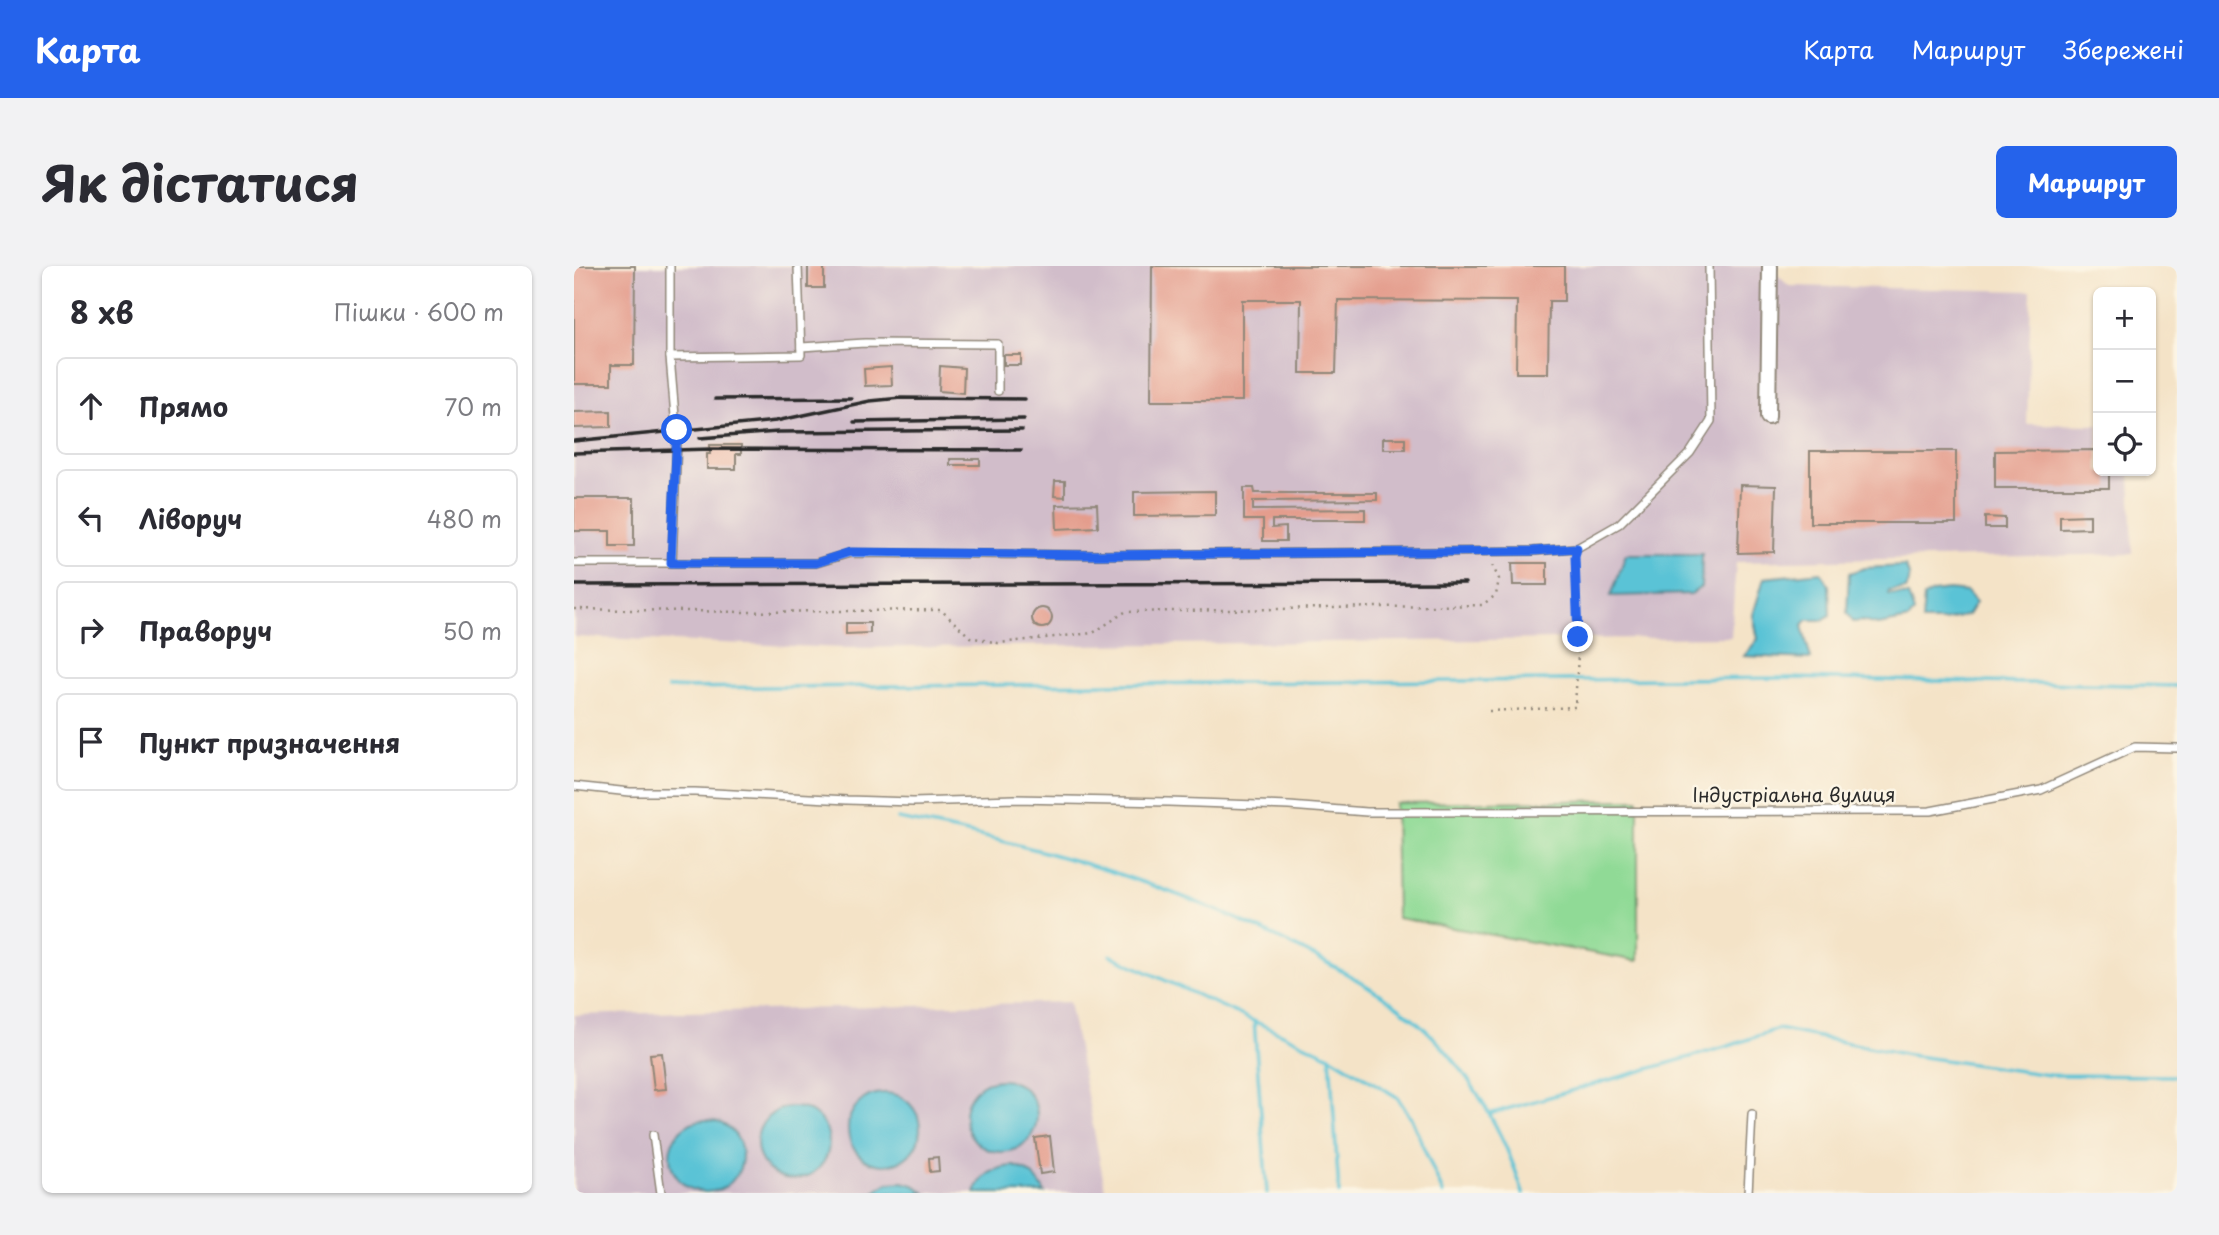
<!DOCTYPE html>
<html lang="uk">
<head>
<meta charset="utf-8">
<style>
	:root { --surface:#fff; --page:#f2f2f3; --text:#2b2b33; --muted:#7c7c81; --line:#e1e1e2; --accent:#2563eb }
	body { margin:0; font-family:"Playpen Sans",sans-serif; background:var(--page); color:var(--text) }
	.controls { position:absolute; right:21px; top:21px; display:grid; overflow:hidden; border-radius:10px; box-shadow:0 2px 5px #0004 }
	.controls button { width:63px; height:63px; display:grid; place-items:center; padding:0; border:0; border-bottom:2px solid var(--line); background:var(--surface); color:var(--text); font:35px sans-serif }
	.stop { position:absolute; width:21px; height:21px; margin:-16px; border:5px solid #2563eb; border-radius:50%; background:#fff }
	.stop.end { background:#2563eb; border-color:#fff; box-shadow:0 2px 7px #0008 }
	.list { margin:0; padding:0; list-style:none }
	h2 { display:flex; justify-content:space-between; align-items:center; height:91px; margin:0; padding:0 28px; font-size:30px }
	h2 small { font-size:23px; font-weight:400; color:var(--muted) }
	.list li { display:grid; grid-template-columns:46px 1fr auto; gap:21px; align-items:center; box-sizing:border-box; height:98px; margin:0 14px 14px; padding:0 14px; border:2px solid var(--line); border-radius:10px }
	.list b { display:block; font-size:26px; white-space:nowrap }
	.list em { font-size:23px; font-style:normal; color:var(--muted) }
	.icon { flex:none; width:38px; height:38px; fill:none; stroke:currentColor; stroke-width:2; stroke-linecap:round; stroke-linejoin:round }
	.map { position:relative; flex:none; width:1603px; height:927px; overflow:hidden; border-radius:10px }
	header { display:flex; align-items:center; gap:42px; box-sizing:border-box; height:98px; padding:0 35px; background:var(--accent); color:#fff }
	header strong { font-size:33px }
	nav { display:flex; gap:38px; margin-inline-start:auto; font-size:24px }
	.intro { display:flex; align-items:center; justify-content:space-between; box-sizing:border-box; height:168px; padding:0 42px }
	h1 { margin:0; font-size:49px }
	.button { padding:18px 32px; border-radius:10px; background:var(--accent); color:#fff; font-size:24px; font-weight:700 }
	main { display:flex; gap:42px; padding:0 42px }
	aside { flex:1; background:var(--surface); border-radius:10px; box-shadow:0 2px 5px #0004 }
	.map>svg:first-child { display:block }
</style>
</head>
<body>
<header>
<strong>Карта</strong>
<nav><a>Карта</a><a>Маршрут</a><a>Збережені</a></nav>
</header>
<div class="intro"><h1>Як дістатися</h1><a class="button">Маршрут</a></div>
<main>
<aside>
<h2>8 хв<small>Пішки · 600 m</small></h2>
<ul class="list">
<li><svg class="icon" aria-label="ahead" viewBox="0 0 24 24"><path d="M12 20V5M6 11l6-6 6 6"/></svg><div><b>Прямо</b></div><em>70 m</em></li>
<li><svg class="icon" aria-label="left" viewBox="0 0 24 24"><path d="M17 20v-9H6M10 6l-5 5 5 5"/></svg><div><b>Ліворуч</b></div><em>480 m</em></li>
<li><svg class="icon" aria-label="right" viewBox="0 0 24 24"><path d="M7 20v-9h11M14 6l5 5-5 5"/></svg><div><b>Праворуч</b></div><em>50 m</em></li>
<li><svg class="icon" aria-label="arrive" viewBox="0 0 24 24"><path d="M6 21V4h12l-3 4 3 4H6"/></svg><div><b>Пункт призначення</b></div></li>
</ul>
</aside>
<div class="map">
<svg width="1603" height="927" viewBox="0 0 1603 927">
	<rect width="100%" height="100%" fill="#fcf5e5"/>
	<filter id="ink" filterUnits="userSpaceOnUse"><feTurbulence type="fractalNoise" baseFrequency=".0143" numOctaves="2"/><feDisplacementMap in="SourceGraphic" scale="14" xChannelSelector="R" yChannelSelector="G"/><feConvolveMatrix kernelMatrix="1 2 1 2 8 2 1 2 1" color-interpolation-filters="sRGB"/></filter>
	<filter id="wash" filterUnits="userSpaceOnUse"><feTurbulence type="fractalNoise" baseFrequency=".00686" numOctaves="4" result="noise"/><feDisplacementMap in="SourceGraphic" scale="28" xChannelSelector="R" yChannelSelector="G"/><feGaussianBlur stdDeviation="1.57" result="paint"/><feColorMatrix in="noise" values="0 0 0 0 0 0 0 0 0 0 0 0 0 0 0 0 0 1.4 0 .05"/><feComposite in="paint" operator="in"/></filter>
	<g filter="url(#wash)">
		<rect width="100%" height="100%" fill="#f4e3c7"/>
		<g fill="#d1bdca">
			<polygon points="0,0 1194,0 1215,20 1457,25 1453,158 1524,159 1524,205 1556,205 1559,288 1162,296 1157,371 269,382 0,371"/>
			<polygon points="495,736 532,927 0,927 0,749"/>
		</g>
		<polygon fill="#90da96" stroke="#5e8260" stroke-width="2" points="1064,534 1064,695 823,652 821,537"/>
		<g fill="#5ac3d6" stroke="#427780" stroke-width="2">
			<polygon points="1052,288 1128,288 1127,321 1117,328 1037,330"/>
			<path d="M1331 300C1336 309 1337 314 1332 323L1315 325 1314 328 1334 329 1340 346 1335 353 1304 359 1288 355 1279 356 1273 347 1275 307 1291 302Z"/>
			<polygon points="1247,306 1255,319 1256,349 1249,354 1233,354 1228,360 1237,393 1170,390 1184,373 1179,349 1190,312"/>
			<polygon points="1375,324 1393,326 1402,336 1394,349 1370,355 1348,355 1350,331 1359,326"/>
			<circle cx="427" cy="850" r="36"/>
			<circle cx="310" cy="863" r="36"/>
			<circle cx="219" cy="877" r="36"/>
			<circle cx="132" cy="890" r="36"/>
			<path d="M440 900C456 905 464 912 471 927H401C407 908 421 901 440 900Z"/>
			<polygon points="329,916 342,920 351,927 299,927 314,917"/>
		</g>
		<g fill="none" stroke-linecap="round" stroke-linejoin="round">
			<g stroke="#5ac3d6" stroke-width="3.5">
				<polyline points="94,422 1215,412 1603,420"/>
				<path d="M324 553C466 579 604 619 732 686 773 707 818 732 852 764 897 807 931 868 949 927"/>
				<polyline points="536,689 756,790 765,927"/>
				<polyline points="680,755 693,927"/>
				<polyline points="756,790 823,831 837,852 869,927"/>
				<polyline points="915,848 1155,780 1204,763 1335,789 1475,809 1603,810"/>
			</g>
		</g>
		<g id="blocks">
			<g fill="#e49d8d">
				<polygon points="0,0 61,0 60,99 37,99 37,118 0,118"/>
				<rect x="234" y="0" width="16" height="22"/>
				<polygon points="578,0 990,0 990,35 975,35 974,107 942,107 943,35 764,34 762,107 726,107 727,34 668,34 668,135 577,135"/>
				<rect x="430" y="89" width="17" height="10"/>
				<polygon points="366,100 390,102 389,127 365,125"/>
				<polygon points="317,101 318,119 291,120 290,103"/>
				<polygon points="37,145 37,161 0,162 0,146"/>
				<rect x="809" y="172" width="22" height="11"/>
				<polygon points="136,179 167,179 167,188 162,188 162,203 133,203 133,188 136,188"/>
				<polygon points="1524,184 1524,205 1535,205 1535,222 1421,222 1421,185"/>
				<rect x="1236" y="185" width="146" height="72"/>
				<rect x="376" y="193" width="30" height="6"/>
				<polygon points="481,215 491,215 491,231 480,230"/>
				<polygon points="1166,219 1202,220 1200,286 1164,287"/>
				<polygon points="670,222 680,222 681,227 803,227 803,234 679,235 679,244 791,243 791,254 698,254 698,262 712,261 712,275 689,275 689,254 670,254"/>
				<polygon points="641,225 641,249 560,250 560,226"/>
				<polygon points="0,232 60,232 60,280 36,280 36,265 0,265"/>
				<polygon points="523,238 524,261 483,263 482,239"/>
				<polygon points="1516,249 1516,262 1486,263 1486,250"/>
				<polygon points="1411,251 1431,252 1431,262 1411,262"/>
				<polygon points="938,297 973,297 973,319 939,319"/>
				<circle cx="468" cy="352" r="10"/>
				<polygon points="272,357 296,357 296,367 272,368"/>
				<polygon points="88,787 92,823 80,824 76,788"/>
				<polygon points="476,870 480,906 466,908 461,872"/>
				<polygon points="364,891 365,905 356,906 355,892"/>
			</g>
		</g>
	</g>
	<g filter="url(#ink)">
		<use href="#blocks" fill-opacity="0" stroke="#908779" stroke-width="2"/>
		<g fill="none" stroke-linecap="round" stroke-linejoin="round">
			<g stroke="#908779" stroke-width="10">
				<g id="lane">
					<polyline points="96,0 96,91 103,174 98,297"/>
					<polyline points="227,81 291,77 424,78 424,125"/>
					<polyline points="96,91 227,89 224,0"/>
					<polyline points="0,297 242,297 276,287 525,289 959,285 1003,282 1045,258 1116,187 1137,155 1135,0"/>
					<polyline points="0,520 56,526 121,526 273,534 339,536 441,533 594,536 715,540 793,546 1356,545 1467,524 1561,481 1603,482"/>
					<polyline points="79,869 87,927"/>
					<polyline points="1174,927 1178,848"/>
				</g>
			</g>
			<g stroke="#908779" stroke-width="18">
				<polyline id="street" points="1194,151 1196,0"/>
			</g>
			<g stroke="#908779" stroke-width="2.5" stroke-dasharray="2 5" stroke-linecap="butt">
				<polyline points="0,343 169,346 367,344 396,371 424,377 519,367 551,346 908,339 922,329 925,313 916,295"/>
				<polyline points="915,445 1001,441 1005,371 1001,293"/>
			</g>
			<use href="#lane" stroke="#fff" stroke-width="7"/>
			<use href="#street" stroke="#fff" stroke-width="14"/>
			<g stroke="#2b2b2b" stroke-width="3.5">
				<polyline points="141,133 277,132"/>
				<polyline points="280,156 450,153"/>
				<polyline points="126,172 204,166 448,164"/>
				<polyline points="0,175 202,155 296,135 327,132 451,133"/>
				<polyline points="0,187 136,183 447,184"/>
				<polyline points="0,319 891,317"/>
			</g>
		</g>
	</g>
	<g fill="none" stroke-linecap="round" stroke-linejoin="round" filter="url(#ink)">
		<polyline stroke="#2563eb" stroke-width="9" points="103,164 97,297 242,297 276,286 525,289 959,285 1003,282 1001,291 1004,371"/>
	</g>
	<g text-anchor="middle" stroke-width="5" stroke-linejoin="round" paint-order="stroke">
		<g font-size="19" fill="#2b2b2b" stroke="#fcf5e5">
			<text x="1220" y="536">Індустріальна вулиця</text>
		</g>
	</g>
</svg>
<div class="controls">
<button>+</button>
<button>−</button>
<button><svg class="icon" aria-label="locate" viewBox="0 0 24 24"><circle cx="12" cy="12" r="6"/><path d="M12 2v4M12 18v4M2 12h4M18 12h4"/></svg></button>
</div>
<div class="stop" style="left:103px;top:164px"></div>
<div class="stop end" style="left:1004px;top:371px"></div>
</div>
</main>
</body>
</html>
